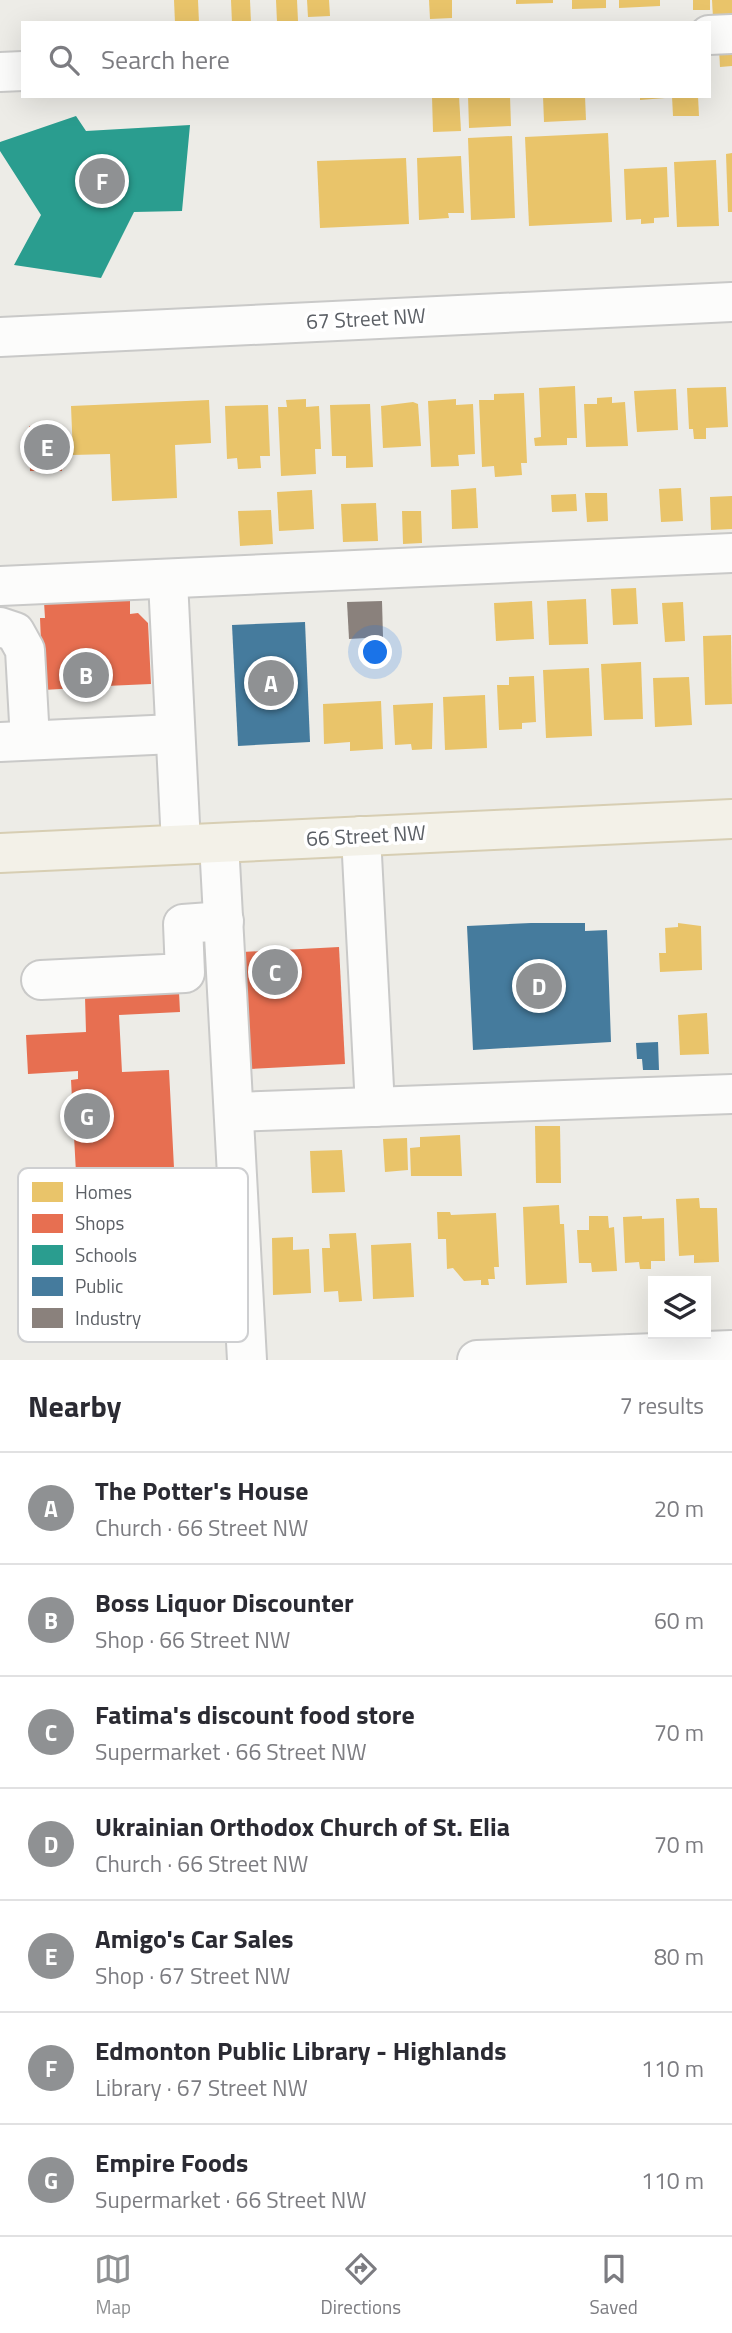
<!DOCTYPE html>
<html lang="en">
<head>
<meta charset="utf-8">
<style>
	:root { --surface:#fff; --page:#f2f2f3; --text:#2b2b33; --muted:#7c7c81; --line:#e1e1e2; --accent:#8f9193 }
	body { margin:0; font-family:"Titillium Web",sans-serif; background:var(--page); color:var(--text) }
	.controls { position:absolute; right:21px; bottom:21px; display:grid; overflow:hidden; border-radius:0px; box-shadow:0 7px 28px #0002 }
	.controls button { width:63px; height:63px; display:grid; place-items:center; padding:0; border:0; border-bottom:2px solid var(--line); background:var(--surface); color:var(--text); font:35px sans-serif }
	.you { position:absolute; left:376px; top:653px; width:24px; height:24px; margin:-18px; border:5px solid #fff; border-radius:50%; background:#1a73e8; box-shadow:0 0 0 10px #1a73e833 }
	.badge { display:grid; place-items:center; width:46px; height:46px; border-radius:50%; background:var(--accent); color:#fff; font-size:23px; font-weight:700 }
	.pin { position:absolute; translate:-50% -50%; border:4px solid #fff; box-shadow:0 2px 7px #0006 }
	.list { margin:0; padding:0; list-style:none }
	h2 { display:flex; justify-content:space-between; align-items:center; height:91px; margin:0; padding:0 28px; font-size:30px }
	h2 small { font-size:23px; font-weight:400; color:var(--muted) }
	.list li { display:grid; grid-template-columns:46px 1fr auto; gap:21px; align-items:center; box-sizing:border-box; height:112px; padding:0 28px; border-top:2px solid var(--line) }
	.list b { display:block; font-size:26px; white-space:nowrap }
	.list p { margin:0; font-size:23px; white-space:nowrap; color:var(--muted) }
	.list em { font-size:23px; font-style:normal; color:var(--muted) }
	.icon { flex:none; width:38px; height:38px; fill:none; stroke:currentColor; stroke-width:2; stroke-linecap:round; stroke-linejoin:round }
	.map { position:relative; flex:none; width:732px; height:1360px; overflow:hidden }
	.search { position:absolute; background:var(--surface); box-shadow:0 7px 28px #0002; left:21px; right:21px; top:21px; height:77px; display:flex; align-items:center; gap:18px; box-sizing:border-box; padding:0 24px; border-radius:0px; color:var(--muted); font-size:26px }
	.sheet { height:875px; background:var(--surface) }
	nav { display:flex; justify-content:space-around; align-items:center; box-sizing:border-box; height:98px; border-top:2px solid var(--line); background:var(--surface); font-size:19px; color:var(--muted) }
	nav a { display:grid; justify-items:center; gap:4px }
	nav .on { color:var(--accent) }
	.map>svg:first-child { display:block }
</style>
</head>
<body>
<div class="map">
<svg width="732" height="1360" viewBox="0 0 732 1360">
	<rect width="100%" height="100%" fill="#edece7"/>
	<g fill="#e9c46a">
		<polygon points="174,0 198,0 199,23 175,23"/>
		<polygon points="231,0 250,0 251,23 232,23"/>
		<polygon points="276,0 297,0 298,21 277,22"/>
		<polygon points="307,0 329,0 330,16 308,17"/>
		<polygon points="429,0 452,0 452,18 430,19"/>
		<polygon points="516,0 553,0 553,3 516,4"/>
		<polygon points="572,0 606,0 606,8 572,9"/>
		<polygon points="619,0 660,0 660,6 619,8"/>
		<rect x="693" y="0" width="17" height="10"/>
		<polygon points="712,0 732,0 732,17 713,18"/>
		<polygon points="732,48 732,66 720,67 719,49"/>
		<polygon points="432,96 459,96 461,131 433,132"/>
		<polygon points="468,96 510,96 511,126 469,128"/>
		<polygon points="543,96 585,96 586,120 544,122"/>
		<polygon points="640,96 665,96 665,98 640,100"/>
		<polygon points="672,96 698,96 699,116 673,116"/>
		<polygon points="608,133 612,222 529,226 525,137"/>
		<polygon points="512,136 515,218 471,220 468,138"/>
		<polygon points="732,153 732,212 728,212 726,154"/>
		<polygon points="461,156 464,213 448,213 449,218 419,220 417,158"/>
		<polygon points="406,158 409,224 320,228 317,161"/>
		<polygon points="716,160 719,226 677,227 674,162"/>
		<polygon points="667,167 669,217 654,218 654,223 641,224 641,219 626,220 624,169"/>
		<polygon points="575,386 577,438 567,438 567,445 535,446 534,438 541,437 539,388"/>
		<polygon points="726,387 728,427 706,428 706,439 694,439 693,429 689,429 687,388"/>
		<polygon points="676,389 678,430 637,432 634,391"/>
		<polygon points="524,393 527,463 521,463 522,475 495,477 494,466 482,467 479,400 494,400 494,394"/>
		<polygon points="612,397 612,403 625,402 628,446 586,447 584,404 597,404 597,398"/>
		<polygon points="306,399 306,407 319,406 321,449 315,449 316,474 281,476 278,407 287,407 286,400"/>
		<polygon points="456,399 456,405 473,404 475,454 458,455 459,466 431,467 428,401"/>
		<polygon points="209,400 211,443 175,445 177,498 112,501 110,454 73,455 71,406"/>
		<polygon points="413,402 418,404 421,446 383,448 381,406"/>
		<polygon points="370,404 373,467 346,468 346,456 332,456 330,405"/>
		<polygon points="268,405 270,456 260,456 261,468 238,469 237,458 227,459 225,406"/>
		<polygon points="476,488 478,528 452,529 451,490"/>
		<polygon points="681,488 683,521 661,522 659,489"/>
		<polygon points="312,490 314,529 279,531 277,492"/>
		<polygon points="585,493 607,493 608,521 587,522"/>
		<polygon points="576,494 577,511 552,512 551,495"/>
		<polygon points="732,496 732,529 711,530 710,497"/>
		<polygon points="376,503 378,541 343,542 341,504"/>
		<polygon points="271,510 273,544 240,546 238,511"/>
		<polygon points="402,511 421,511 422,543 403,544"/>
		<polygon points="636,588 638,624 613,625 611,589"/>
		<polygon points="586,599 588,644 549,645 547,601"/>
		<polygon points="532,601 534,639 496,641 494,603"/>
		<polygon points="683,602 685,641 665,642 662,603"/>
		<polygon points="731,635 732,704 705,705 703,636"/>
		<polygon points="641,662 643,719 604,720 601,664"/>
		<polygon points="589,668 592,736 546,738 543,670"/>
		<polygon points="534,676 536,722 522,723 522,729 499,730 497,685 509,685 509,677"/>
		<polygon points="689,677 692,725 655,727 653,678"/>
		<polygon points="485,695 487,748 445,750 443,697"/>
		<polygon points="381,701 383,749 350,751 350,742 324,744 323,704"/>
		<polygon points="433,703 432,749 412,750 411,744 395,745 393,705"/>
		<polygon points="678,923 701,926 702,970 660,972 659,953 666,953 665,928 678,927"/>
		<polygon points="707,1013 709,1054 680,1055 678,1015"/>
		<polygon points="535,1126 560,1126 561,1183 536,1183"/>
		<polygon points="460,1135 462,1176 411,1176 410,1148 420,1147 420,1137"/>
		<polygon points="407,1138 408,1170 385,1172 383,1139"/>
		<polygon points="342,1150 345,1192 312,1193 310,1151"/>
		<polygon points="699,1198 700,1208 717,1208 719,1262 694,1263 694,1255 679,1256 676,1199"/>
		<polygon points="559,1205 560,1224 564,1224 567,1283 526,1285 523,1207"/>
		<polygon points="437,1212 450,1212 451,1215 496,1213 499,1267 494,1267 495,1279 488,1279 489,1285 481,1285 481,1280 464,1281 453,1268 447,1269 446,1239 438,1239"/>
		<polygon points="589,1216 608,1216 609,1228 614,1227 617,1271 592,1272 591,1263 579,1263 577,1230 589,1230"/>
		<polygon points="642,1216 642,1219 664,1218 665,1261 651,1261 651,1269 640,1269 639,1262 625,1263 623,1217"/>
		<polygon points="356,1233 362,1301 339,1302 338,1291 324,1292 322,1248 330,1248 329,1234"/>
		<polygon points="293,1237 293,1250 309,1249 311,1293 273,1295 272,1238"/>
		<polygon points="411,1243 414,1297 373,1299 371,1245"/>
	</g>
	<g fill="#e76f51">
		<polygon points="61,425 62,471 30,471 29,426"/>
		<polygon points="130,598 130,614 138,613 148,623 151,684 106,686 101,693 85,693 78,688 43,690 40,618 45,618 44,602"/>
		<polygon points="339,947 345,1064 249,1069 242,952"/>
		<polygon points="179,992 180,1012 119,1015 122,1072 169,1070 174,1168 76,1173 71,1080 78,1079 78,1071 28,1074 26,1035 86,1032 85,997"/>
	</g>
	<polygon fill="#2a9d8f" points="76,116 86,131 190,125 182,211 134,212 101,278 14,265 41,215 0,151 0,142"/>
	<g fill="#457b9d">
		<polygon points="305,622 310,742 238,746 232,625"/>
		<polygon points="531,923 585,923 585,931 607,930 611,1042 473,1050 467,926"/>
		<polygon points="658,1042 659,1070 643,1070 642,1059 637,1059 636,1043"/>
	</g>
	<polygon fill="#8a817c" points="382,601 383,637 349,639 347,602"/>
	<g fill="none" stroke-linecap="round" stroke-linejoin="round">
		<g stroke="#c9c9c8" stroke-width="42">
			<g id="minor">
				<polyline points="709,35 732,34"/>
				<polyline points="0,72 23,71"/>
				<polyline points="0,337 732,302"/>
				<polyline points="168,581 181,844"/>
				<polyline points="0,586 732,553"/>
				<polyline points="0,627 15,632 25,650 30,740"/>
				<polyline points="0,742 174,734"/>
				<polyline points="361,836 375,1107"/>
				<polyline points="219,843 247,1360"/>
				<polyline points="41,980 185,973 183,924 224,921"/>
				<polyline points="234,1112 732,1094"/>
				<polyline points="477,1360 732,1350"/>
			</g>
		</g>
		<g stroke="#d7ceb3" stroke-width="42">
			<polyline id="major" points="0,853 732,819"/>
		</g>
		<use href="#minor" stroke="#fcfcfb" stroke-width="38"/>
		<use href="#major" stroke="#f3f1e8" stroke-width="38"/>
	</g>
	<g text-anchor="middle" stroke-width="7" stroke-linejoin="round" paint-order="stroke">
		<g font-size="21" fill="#5c6066" stroke="#fff">
			<text transform="translate(366 319) rotate(-3)" y="7">67 Street NW</text>
			<text transform="translate(366 836) rotate(-3)" y="7">66 Street NW</text>
		</g>
	</g>
	<rect x="18" y="1168" width="230" height="174" rx="10" fill="#fff" stroke="#cecfd1" stroke-width="2"/>
	<rect x="32" y="1182" width="31" height="20" fill="#e9c46a"/>
	<rect x="32" y="1214" width="31" height="19" fill="#e76f51"/>
	<rect x="32" y="1245" width="31" height="20" fill="#2a9d8f"/>
	<rect x="32" y="1277" width="31" height="19" fill="#457b9d"/>
	<rect x="32" y="1308" width="31" height="20" fill="#8a817c"/>
	<g font-size="19" fill="#5c6066">
		<text x="75" y="1199">Homes</text>
		<text x="75" y="1230">Shops</text>
		<text x="75" y="1262">Schools</text>
		<text x="75" y="1293">Public</text>
		<text x="75" y="1325">Industry</text>
	</g>
</svg>
<div class="controls">
<button><svg class="icon" aria-label="layers" viewBox="0 0 24 24"><path d="M12 4l9 5-9 5-9-5zM3 14l9 5 9-5"/></svg></button>
</div>
<div class="you"></div>
<div class="pin badge" style="left:271px;top:683px">A</div>
<div class="pin badge" style="left:86px;top:675px">B</div>
<div class="pin badge" style="left:275px;top:972px">C</div>
<div class="pin badge" style="left:539px;top:986px">D</div>
<div class="pin badge" style="left:47px;top:447px">E</div>
<div class="pin badge" style="left:102px;top:181px">F</div>
<div class="pin badge" style="left:87px;top:1116px">G</div>
<div class="search"><svg class="icon" aria-label="search" viewBox="0 0 24 24"><circle cx="10" cy="10" r="6"/><path d="M15 15l6 6"/></svg>Search here</div>
</div>
<section class="sheet">
<h2>Nearby<small>7 results</small></h2>
<ul class="list">
<li><span class="badge">A</span><div><b>The Potter's House</b><p>Church · 66 Street NW</p></div><em>20 m</em></li>
<li><span class="badge">B</span><div><b>Boss Liquor Discounter</b><p>Shop · 66 Street NW</p></div><em>60 m</em></li>
<li><span class="badge">C</span><div><b>Fatima's discount food store</b><p>Supermarket · 66 Street NW</p></div><em>70 m</em></li>
<li><span class="badge">D</span><div><b>Ukrainian Orthodox Church of St. Elia</b><p>Church · 66 Street NW</p></div><em>70 m</em></li>
<li><span class="badge">E</span><div><b>Amigo's Car Sales</b><p>Shop · 67 Street NW</p></div><em>80 m</em></li>
<li><span class="badge">F</span><div><b>Edmonton Public Library - Highlands</b><p>Library · 67 Street NW</p></div><em>110 m</em></li>
<li><span class="badge">G</span><div><b>Empire Foods</b><p>Supermarket · 66 Street NW</p></div><em>110 m</em></li>
</ul>
</section>
<nav>
<a class="on"><svg class="icon" aria-label="map" viewBox="0 0 24 24"><path d="M3 6l6-2 6 2 6-2v14l-6 2-6-2-6 2zM9 4v14M15 6v14"/></svg>Map</a>
<a><svg class="icon" aria-label="directions" viewBox="0 0 24 24"><path d="M12 3l9 9-9 9-9-9zM9 14v-3h6M13 9l2 2-2 2"/></svg>Directions</a>
<a><svg class="icon" aria-label="saved" viewBox="0 0 24 24"><path d="M7 4h10v16l-5-4-5 4z"/></svg>Saved</a>
</nav>
</body>
</html>
